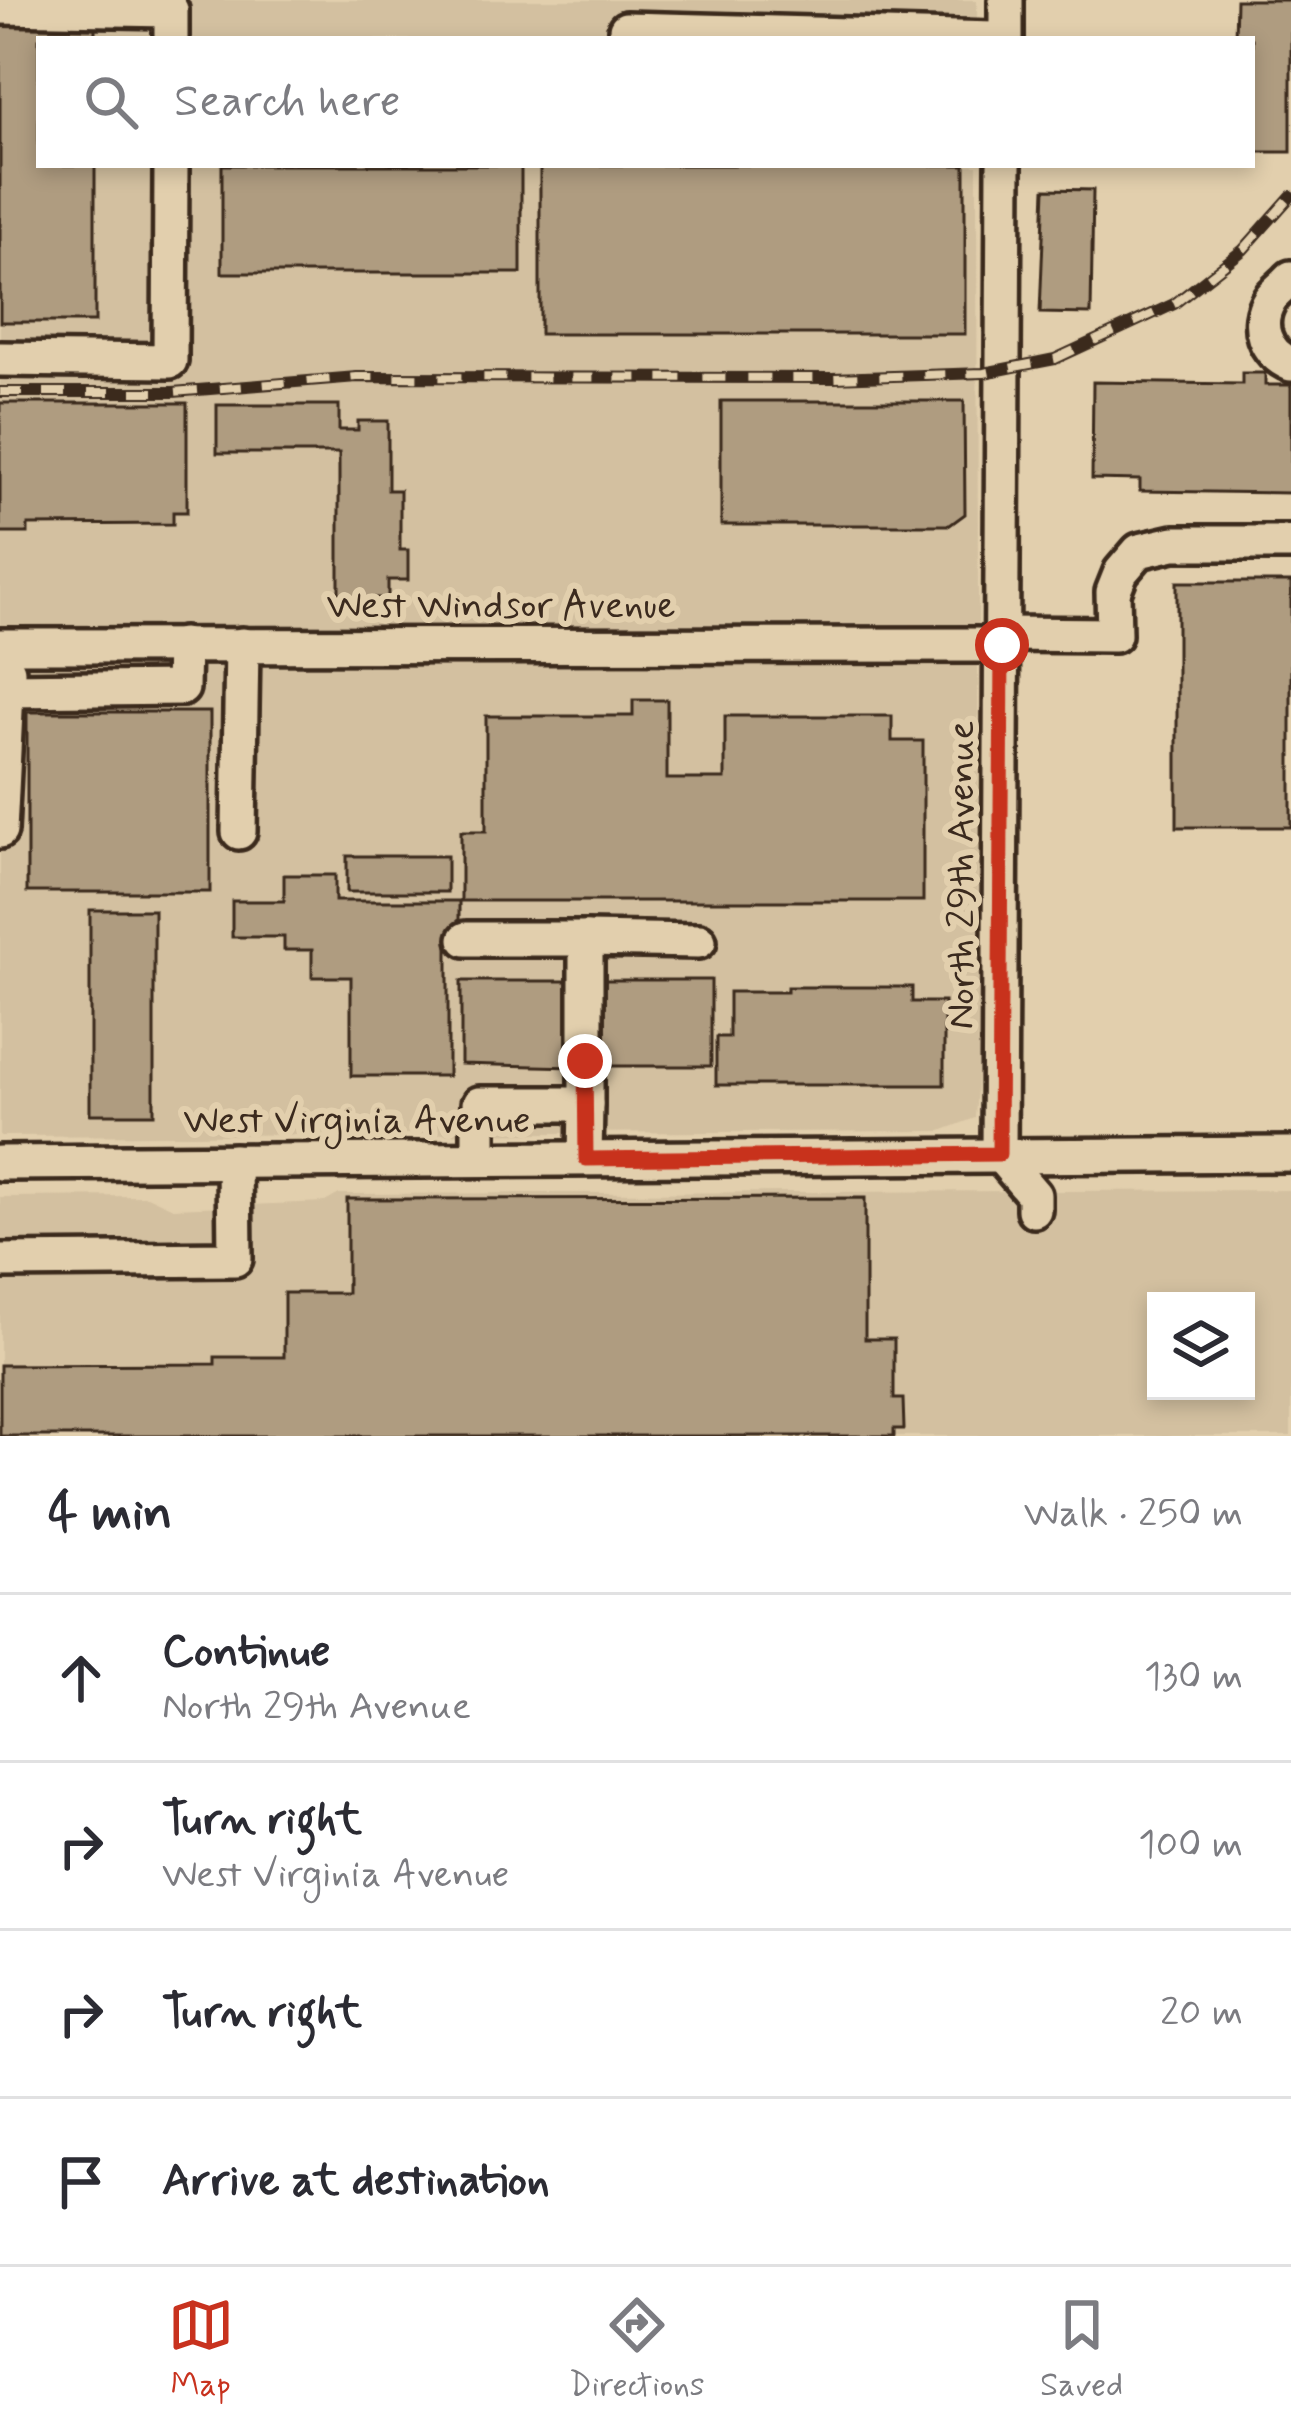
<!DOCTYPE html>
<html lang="en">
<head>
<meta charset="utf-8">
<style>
	:root { --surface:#fff; --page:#f7f7f7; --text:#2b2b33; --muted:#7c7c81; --line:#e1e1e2; --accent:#c8321e }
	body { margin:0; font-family:Mynerve,sans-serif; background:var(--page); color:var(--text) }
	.controls { position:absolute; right:36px; bottom:36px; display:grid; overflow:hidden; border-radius:0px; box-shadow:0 6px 18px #0003 }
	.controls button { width:108px; height:108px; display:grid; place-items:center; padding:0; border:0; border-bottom:3px solid var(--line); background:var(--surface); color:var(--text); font:60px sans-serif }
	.stop { position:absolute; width:36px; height:36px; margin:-27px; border:9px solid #c8321e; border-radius:50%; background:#fff }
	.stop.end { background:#c8321e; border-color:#fff; box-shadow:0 3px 12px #0008 }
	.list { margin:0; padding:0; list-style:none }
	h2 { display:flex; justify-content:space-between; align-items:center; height:156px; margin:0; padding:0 48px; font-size:51px }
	h2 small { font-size:39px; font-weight:400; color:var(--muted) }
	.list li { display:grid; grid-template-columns:78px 1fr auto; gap:36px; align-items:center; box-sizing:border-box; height:168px; padding:0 48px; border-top:3px solid var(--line) }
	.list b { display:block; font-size:45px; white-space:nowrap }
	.list p { margin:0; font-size:39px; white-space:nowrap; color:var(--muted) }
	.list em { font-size:39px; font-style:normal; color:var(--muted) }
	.icon { flex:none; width:66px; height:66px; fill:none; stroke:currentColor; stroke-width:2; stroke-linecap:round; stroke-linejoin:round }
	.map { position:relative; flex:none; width:1291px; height:1436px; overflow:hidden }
	.search { position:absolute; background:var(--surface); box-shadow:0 6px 18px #0003; left:36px; right:36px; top:36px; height:132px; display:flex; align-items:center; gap:30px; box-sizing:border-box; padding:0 42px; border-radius:0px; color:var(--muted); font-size:45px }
	.sheet { height:828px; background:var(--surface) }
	nav { display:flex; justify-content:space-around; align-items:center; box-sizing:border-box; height:168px; border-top:3px solid var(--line); background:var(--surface); font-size:33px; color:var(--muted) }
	nav a { display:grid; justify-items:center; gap:6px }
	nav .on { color:var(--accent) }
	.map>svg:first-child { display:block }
</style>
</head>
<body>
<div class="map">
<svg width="1291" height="1436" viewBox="0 0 1291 1436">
	<rect width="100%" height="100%" fill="#e2cfad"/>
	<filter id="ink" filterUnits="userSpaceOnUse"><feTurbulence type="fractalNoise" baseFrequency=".00833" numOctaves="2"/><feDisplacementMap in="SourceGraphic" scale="24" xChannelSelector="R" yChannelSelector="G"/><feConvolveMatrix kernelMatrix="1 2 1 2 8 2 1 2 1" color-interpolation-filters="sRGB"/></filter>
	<g filter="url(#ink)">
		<g fill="#d3c0a0" fill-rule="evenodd">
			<polygon points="0,0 977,0 977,39 39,39 39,165 977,165 979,1058 975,1118 941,1131 0,1136"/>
			<path d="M1291 1190V1436H0V1197L147 1196 173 1208 325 1202 339 1194ZM1156 1301H1246V1391H1156Z"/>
		</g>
		<g fill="#af9c80" stroke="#3b2a1e" stroke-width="3">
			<polygon points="1236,0 1291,0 1291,152 1252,152 1252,39 1235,39"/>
			<polygon points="0,20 95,20 95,39 39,39 39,165 95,165 95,322 0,322"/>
			<rect x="222" y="165" width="299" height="108"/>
			<rect x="540" y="165" width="425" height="169"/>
			<polygon points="1045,189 1093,190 1091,314 1040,313"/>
			<polygon points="1242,373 1265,373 1265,385 1291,385 1291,493 1140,491 1140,480 1092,479 1093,382 1242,384"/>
			<polygon points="721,401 964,401 965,514 950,525 721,525"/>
			<polygon points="0,403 187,403 187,512 173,512 173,524 28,525 28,533 0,533"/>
			<polygon points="217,405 339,405 339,430 358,430 358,421 388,421 388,490 400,490 400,550 408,550 408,580 388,580 388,598 339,598 339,453 217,453"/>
			<rect x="1177" y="582" width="114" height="245"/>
			<polygon points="633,700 667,700 667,779 725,779 725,716 892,716 892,741 923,741 923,901 461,901 461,831 486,831 486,716 633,716"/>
			<rect x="27" y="712" width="183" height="180"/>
			<rect x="347" y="856" width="100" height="36"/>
			<polygon points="284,875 335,875 335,901 459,901 459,944 448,944 448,1076 351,1076 351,977 312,977 312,950 284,950 284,937 232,937 232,901 284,901"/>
			<rect x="90" y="910" width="64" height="204"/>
			<rect x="602" y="980" width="109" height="86"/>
			<polygon points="461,981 575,981 575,1067 461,1064"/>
			<polygon points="787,987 912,987 912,1002 944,1002 944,1085 716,1085 716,1037 729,1037 729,992 787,992"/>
			<polygon points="865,1198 865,1339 894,1339 894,1399 903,1399 904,1429 894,1429 894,1436 0,1436 0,1365 215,1364 215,1357 284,1357 284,1293 347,1293 347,1199"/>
		</g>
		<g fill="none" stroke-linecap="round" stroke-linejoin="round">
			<g stroke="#3b2a1e" stroke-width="42">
				<g id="minor">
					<polyline points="0,7 171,10 171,39"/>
					<polyline points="626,29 994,39"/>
					<polyline points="1006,39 1006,0"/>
					<polyline points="1004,165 999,1154 1034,1195 1034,1210"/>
					<path d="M1291 278C1285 285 1275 292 1270 299 1254 324 1265 354 1291 364"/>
					<polyline points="0,359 170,361 171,165"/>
					<polyline points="1002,634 1114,635 1113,592 1121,572 1139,551 1174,543 1291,543"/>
					<polyline points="0,646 1002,645"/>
					<polyline points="7,690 182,688 183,645"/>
					<polyline points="0,831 8,671"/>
					<polyline points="239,832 242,645"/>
					<polyline points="466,939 586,939 586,1104"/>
					<polyline points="586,939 699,941"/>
					<polyline points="479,1159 479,1104 586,1104 585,1158"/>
					<polyline points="0,1163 1291,1154"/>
					<polyline points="0,1261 235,1259 234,1161"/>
				</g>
			</g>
			<use href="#minor" stroke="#e2cfad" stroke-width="33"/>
			<g stroke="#3b2a1e" stroke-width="12">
				<polyline id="rail" points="0,392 173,392 357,377 832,378 984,373 1055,359 1174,304 1243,250 1291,196"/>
			</g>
			<use href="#rail" stroke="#e2cfad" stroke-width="8" stroke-dasharray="22" stroke-linecap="butt"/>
		</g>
	</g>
	<g fill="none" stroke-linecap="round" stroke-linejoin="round" filter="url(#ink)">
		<polyline stroke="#c8321e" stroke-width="15" points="585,1061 586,1159 999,1154 1002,645"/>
	</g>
	<g text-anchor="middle" stroke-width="12" stroke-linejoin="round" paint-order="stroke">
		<g font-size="39" fill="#3b2a1e" stroke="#e2cfad">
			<text x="501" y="617">West Windsor Avenue</text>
			<text transform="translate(959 875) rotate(-90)" y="14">North 29th Avenue</text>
			<text x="357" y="1132">West Virginia Avenue</text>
		</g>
	</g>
</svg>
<div class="controls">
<button><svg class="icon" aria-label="layers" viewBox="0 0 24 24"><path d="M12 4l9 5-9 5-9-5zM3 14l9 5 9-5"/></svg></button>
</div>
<div class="stop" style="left:1002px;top:645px"></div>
<div class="stop end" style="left:585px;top:1061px"></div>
<div class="search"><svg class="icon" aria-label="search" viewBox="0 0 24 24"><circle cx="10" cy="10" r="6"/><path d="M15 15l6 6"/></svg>Search here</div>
</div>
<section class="sheet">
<h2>4 min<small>Walk · 250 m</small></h2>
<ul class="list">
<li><svg class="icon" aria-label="ahead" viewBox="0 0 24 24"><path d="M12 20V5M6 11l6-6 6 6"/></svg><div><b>Continue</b><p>North 29th Avenue</p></div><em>130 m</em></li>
<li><svg class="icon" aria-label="right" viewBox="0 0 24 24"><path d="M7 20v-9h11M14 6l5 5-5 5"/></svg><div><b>Turn right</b><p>West Virginia Avenue</p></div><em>100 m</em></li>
<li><svg class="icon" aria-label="right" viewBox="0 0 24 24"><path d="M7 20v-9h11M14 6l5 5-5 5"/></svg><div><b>Turn right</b></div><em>20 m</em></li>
<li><svg class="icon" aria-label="arrive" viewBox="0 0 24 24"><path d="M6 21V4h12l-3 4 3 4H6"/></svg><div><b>Arrive at destination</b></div></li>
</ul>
</section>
<nav>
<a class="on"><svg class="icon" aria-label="map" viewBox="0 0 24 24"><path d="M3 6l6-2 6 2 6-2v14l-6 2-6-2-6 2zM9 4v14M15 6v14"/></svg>Map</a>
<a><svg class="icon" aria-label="directions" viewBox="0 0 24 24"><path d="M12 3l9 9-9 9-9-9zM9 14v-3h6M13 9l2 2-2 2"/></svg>Directions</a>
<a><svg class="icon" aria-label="saved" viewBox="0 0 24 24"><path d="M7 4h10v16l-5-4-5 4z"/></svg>Saved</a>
</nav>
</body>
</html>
